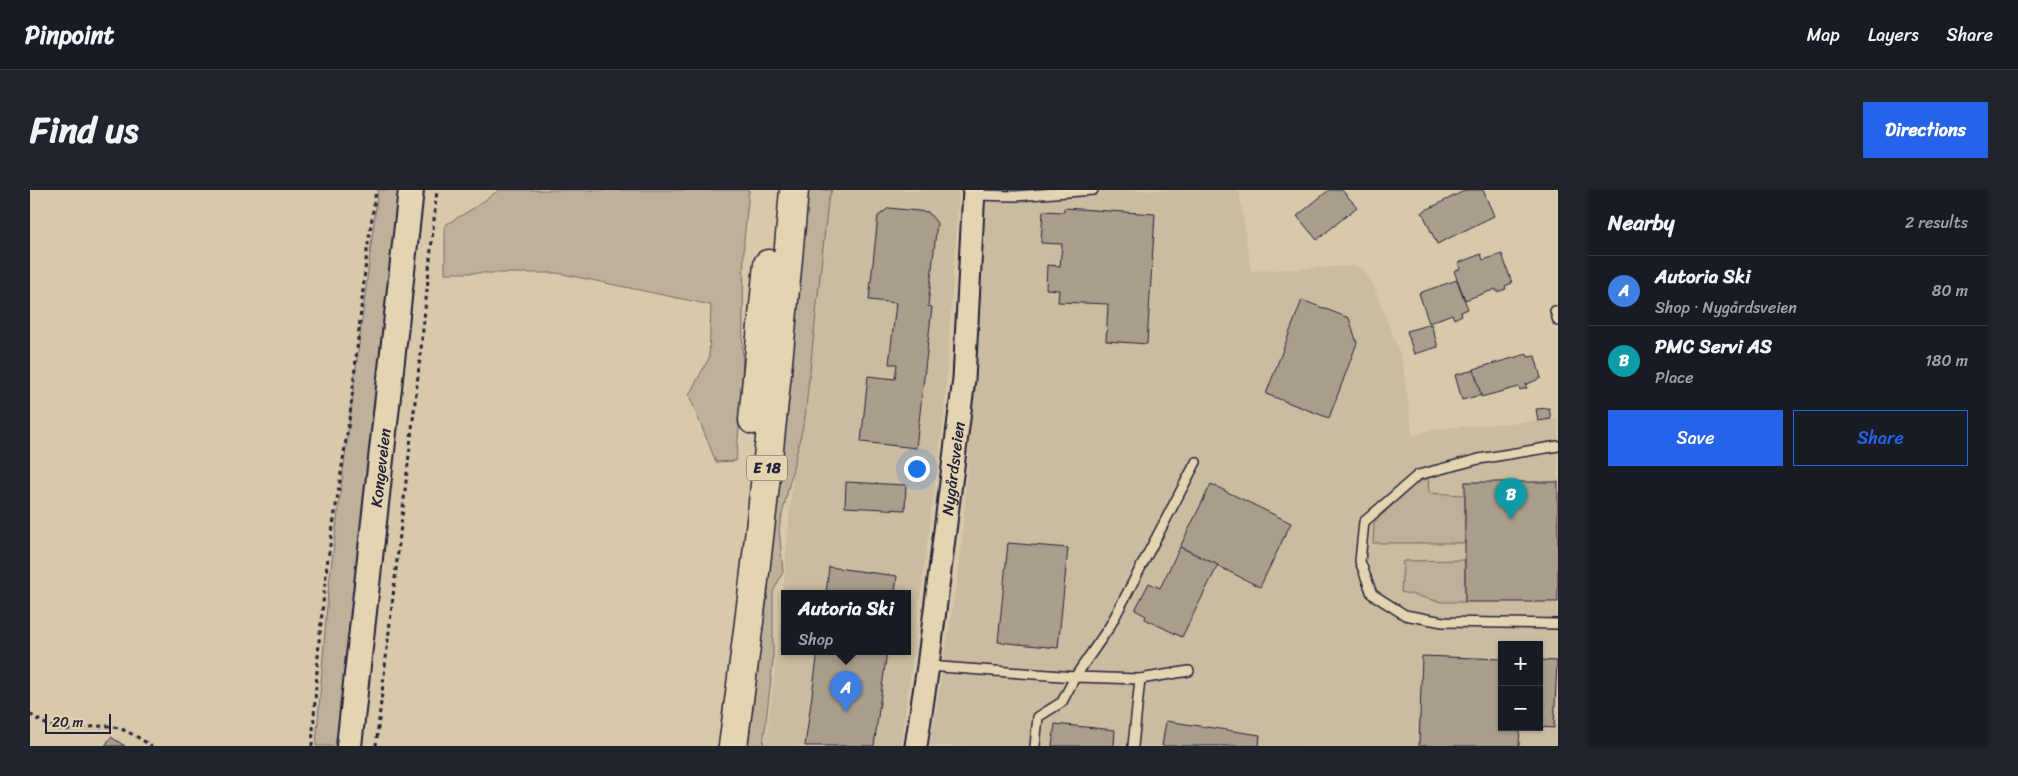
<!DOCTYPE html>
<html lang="en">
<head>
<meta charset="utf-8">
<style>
	:root { --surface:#171b24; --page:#20242c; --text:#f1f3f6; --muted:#9ea1a6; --line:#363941; --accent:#2563eb }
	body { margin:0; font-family:Sriracha,sans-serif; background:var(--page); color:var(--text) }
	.controls { position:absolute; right:15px; bottom:15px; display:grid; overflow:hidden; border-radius:0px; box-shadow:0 1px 4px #0004 }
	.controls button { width:45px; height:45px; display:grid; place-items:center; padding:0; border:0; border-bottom:1px solid var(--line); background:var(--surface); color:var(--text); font:25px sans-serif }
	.scale { position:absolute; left:15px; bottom:12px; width:66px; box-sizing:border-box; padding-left:5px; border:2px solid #22223b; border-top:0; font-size:14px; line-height:18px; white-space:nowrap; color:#22223b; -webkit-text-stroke:4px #e5d4b1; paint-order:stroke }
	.you { position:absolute; left:886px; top:278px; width:18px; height:18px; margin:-12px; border:4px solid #fff; border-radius:50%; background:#1a73e8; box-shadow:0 0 0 8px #1a73e833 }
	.badge { display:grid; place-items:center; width:32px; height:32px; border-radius:50%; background:var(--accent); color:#fff; font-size:16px; font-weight:700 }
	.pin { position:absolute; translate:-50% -41px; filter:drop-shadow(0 1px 2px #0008) }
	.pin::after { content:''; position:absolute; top:26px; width:18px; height:15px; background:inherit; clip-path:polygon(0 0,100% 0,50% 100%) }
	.popup { position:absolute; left:751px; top:400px; width:130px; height:65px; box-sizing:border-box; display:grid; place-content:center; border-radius:0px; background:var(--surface); filter:drop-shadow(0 1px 4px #0005); font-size:16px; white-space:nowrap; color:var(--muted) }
	.popup b { font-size:19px; color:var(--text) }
	.popup::after { content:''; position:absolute; left:50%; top:100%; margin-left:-10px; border:10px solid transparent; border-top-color:var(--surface) }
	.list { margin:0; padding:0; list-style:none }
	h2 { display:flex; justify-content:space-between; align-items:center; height:65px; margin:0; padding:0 20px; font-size:21px }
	h2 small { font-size:16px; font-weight:400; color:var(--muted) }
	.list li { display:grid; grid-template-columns:32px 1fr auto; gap:15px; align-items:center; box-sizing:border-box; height:70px; padding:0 20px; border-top:1px solid var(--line) }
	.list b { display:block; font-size:19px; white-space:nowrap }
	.list p { margin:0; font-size:16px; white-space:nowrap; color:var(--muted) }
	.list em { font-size:16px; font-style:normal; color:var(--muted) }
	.actions { display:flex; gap:10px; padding:15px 20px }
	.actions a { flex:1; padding:11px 0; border:1px solid var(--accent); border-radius:0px; text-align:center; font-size:18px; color:var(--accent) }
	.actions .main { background:var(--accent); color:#fff }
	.map { position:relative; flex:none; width:1528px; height:556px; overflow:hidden; border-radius:0px }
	header { display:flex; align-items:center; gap:30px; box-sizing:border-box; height:70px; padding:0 25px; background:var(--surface); border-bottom:1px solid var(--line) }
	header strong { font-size:24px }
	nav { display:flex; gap:28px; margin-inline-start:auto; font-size:18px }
	.intro { display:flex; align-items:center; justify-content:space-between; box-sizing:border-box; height:120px; padding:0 30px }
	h1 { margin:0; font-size:35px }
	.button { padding:12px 22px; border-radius:0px; background:var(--accent); color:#fff; font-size:18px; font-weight:700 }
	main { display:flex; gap:30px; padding:0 30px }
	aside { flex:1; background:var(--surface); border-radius:0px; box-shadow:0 1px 4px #0004 }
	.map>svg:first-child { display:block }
</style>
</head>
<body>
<header>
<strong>Pinpoint</strong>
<nav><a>Map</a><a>Layers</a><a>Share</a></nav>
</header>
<div class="intro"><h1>Find us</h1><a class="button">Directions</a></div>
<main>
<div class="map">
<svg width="1528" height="556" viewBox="0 0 1528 556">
	<rect width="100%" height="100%" fill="#d9c9aa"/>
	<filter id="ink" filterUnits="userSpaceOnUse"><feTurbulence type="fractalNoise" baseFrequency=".02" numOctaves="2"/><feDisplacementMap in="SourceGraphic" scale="10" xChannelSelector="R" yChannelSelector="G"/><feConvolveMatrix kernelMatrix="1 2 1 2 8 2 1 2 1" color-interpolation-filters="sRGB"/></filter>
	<g filter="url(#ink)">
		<g fill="#cbbca1" fill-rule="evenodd">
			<path d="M790 0H929L914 226 871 556H735L750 438 771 185ZM755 403H877V461H755Z"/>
			<path d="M958 0H1209L1221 81 1323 76 1333 79 1343 94 1372 169 1383 246 1403 239 1528 229V556H900L931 364ZM1472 455H1509V537H1472Z"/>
		</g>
		<g fill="#bfb09a" stroke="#70696a">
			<polygon points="348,0 370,0 308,556 286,556 298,403"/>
			<polygon points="469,0 719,0 714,51 712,204 706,271 686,272 659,205 679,168 681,115 528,83 415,83 415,35 444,18"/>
			<polygon points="775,0 802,0 798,11 775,227 749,338 753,382 743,402 743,472 733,556 716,556"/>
			<polygon points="1398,288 1399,303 1435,305 1435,353 1343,353 1344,333 1384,294"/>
			<polygon points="1435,370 1435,412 1411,412 1371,402 1373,371"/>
		</g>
		<g fill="#a99d8c" stroke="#22223b">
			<polygon points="1299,0 1312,0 1327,17 1287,50 1267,26"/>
			<polygon points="1436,0 1453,0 1464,26 1407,54 1392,22"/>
			<polygon points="859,18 898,22 907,33 898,116 902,117 886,258 831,252 838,186 865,189 867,174 859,174 866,113 839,110 848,26"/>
			<polygon points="1034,18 1125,24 1117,154 1076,151 1078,114 1028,112 1029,100 1016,99 1017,75 1030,76 1032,54 1011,53 1013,21 1034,22"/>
			<polygon points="1451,64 1453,70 1472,64 1482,93 1475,96 1476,99 1467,102 1466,99 1435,110 1424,81 1430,79 1428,73"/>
			<polygon points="1427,90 1438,119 1431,122 1432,125 1424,129 1422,124 1399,133 1389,103"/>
			<polygon points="1272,110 1319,128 1327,153 1299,228 1236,204"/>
			<polygon points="1401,134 1408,157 1384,164 1377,141"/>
			<polygon points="1497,164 1498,167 1505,166 1511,188 1495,195 1497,198 1490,200 1489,197 1451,207 1444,179"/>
			<polygon points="1444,180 1451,205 1432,210 1425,185"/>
			<polygon points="1519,218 1521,229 1508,231 1506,219"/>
			<polygon points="816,292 876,295 875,320 815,317"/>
			<rect x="1435" y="292" width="93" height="120"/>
			<polygon points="1181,294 1261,333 1230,397 1150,357"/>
			<polygon points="978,353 1038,358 1028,458 968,452"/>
			<polygon points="1150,357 1188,375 1152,447 1115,429 1116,426 1105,420 1119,393 1130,398"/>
			<polygon points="799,377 867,386 865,403 796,403"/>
			<polygon points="788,461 857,461 844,556 775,556"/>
			<polygon points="1392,466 1472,469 1472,537 1490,537 1489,556 1389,556"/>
			<polygon points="1509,470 1527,471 1524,538 1509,537"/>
			<polygon points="1136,531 1230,545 1229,556 1132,556"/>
			<polygon points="1025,534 1085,540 1084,556 1022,556"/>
			<polygon points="81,547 95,556 75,556"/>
		</g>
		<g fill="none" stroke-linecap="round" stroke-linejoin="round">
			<g stroke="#22223b" stroke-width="12">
				<g id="service">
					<polyline points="944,5 986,6 1063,0"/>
					<polyline points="1525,121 1528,131"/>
					<polyline points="1528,256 1449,269 1388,285 1334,332 1330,371 1342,404 1375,425 1413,432 1528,434"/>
					<polyline points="898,476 1045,487 1080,436 1166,272"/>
					<polyline points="1005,556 1008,527 1032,512 1045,487 1110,489 1159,481"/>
					<polyline points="1103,556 1110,489"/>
				</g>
			</g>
			<g stroke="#22223b" stroke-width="25">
				<g id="tertiary">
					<path id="s1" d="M886 556 898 476 934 189 944 0"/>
				</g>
			</g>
			<g stroke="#22223b" stroke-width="28">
				<g id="secondary">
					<path id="s2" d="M319 556 381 0"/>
				</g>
			</g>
			<g stroke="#22223b" stroke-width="31">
				<g id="trunk">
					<polyline points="723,230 738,74"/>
					<path d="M703 556C728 371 748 186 764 0"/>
				</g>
			</g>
			<g stroke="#22223b" stroke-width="3" stroke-dasharray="4 4" stroke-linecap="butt">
				<path d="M0 524C23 541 33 541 61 537 69 536 77 535 84 537 98 540 110 549 122 556"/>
				<polyline points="282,556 289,452 297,375 321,217 337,61 346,0"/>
				<polyline points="346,556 391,159 407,0"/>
			</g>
			<use href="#service" stroke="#e5d4b1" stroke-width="9"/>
			<use href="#tertiary" stroke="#e5d4b1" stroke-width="21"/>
			<use href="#secondary" stroke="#e5d4b1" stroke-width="24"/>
			<use href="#trunk" stroke="#e5d4b1" stroke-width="28"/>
		</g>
	</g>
	<g text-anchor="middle" stroke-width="4" stroke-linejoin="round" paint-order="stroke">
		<rect fill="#e5d4b1" stroke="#5c575e" stroke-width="1" x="717" y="265.5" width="40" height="25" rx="4"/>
		<g font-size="15" font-weight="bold" fill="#22223b">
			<text x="737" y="283">E 18</text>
		</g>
		<g font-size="16" fill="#22223b" stroke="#e5d4b1">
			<text dy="6" stroke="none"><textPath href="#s2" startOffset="280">Kongeveien</textPath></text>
			<text dy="6" stroke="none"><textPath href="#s1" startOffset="280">Nygårdsveien</textPath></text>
		</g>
	</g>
</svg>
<div class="controls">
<button>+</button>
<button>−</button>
</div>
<div class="scale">20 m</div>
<div class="you"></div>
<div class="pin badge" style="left:816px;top:522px;background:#3f7fe0">A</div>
<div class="popup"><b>Autoria Ski</b>Shop</div>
<div class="pin badge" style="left:1481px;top:329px;background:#0f9aa8">B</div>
</div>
<aside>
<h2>Nearby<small>2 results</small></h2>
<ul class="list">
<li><span class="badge" style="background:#3f7fe0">A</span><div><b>Autoria Ski</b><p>Shop · Nygårdsveien</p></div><em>80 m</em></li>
<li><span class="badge" style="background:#0f9aa8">B</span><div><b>PMC Servi AS</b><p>Place</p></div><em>180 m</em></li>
</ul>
<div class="actions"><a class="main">Save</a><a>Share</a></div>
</aside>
</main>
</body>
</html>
